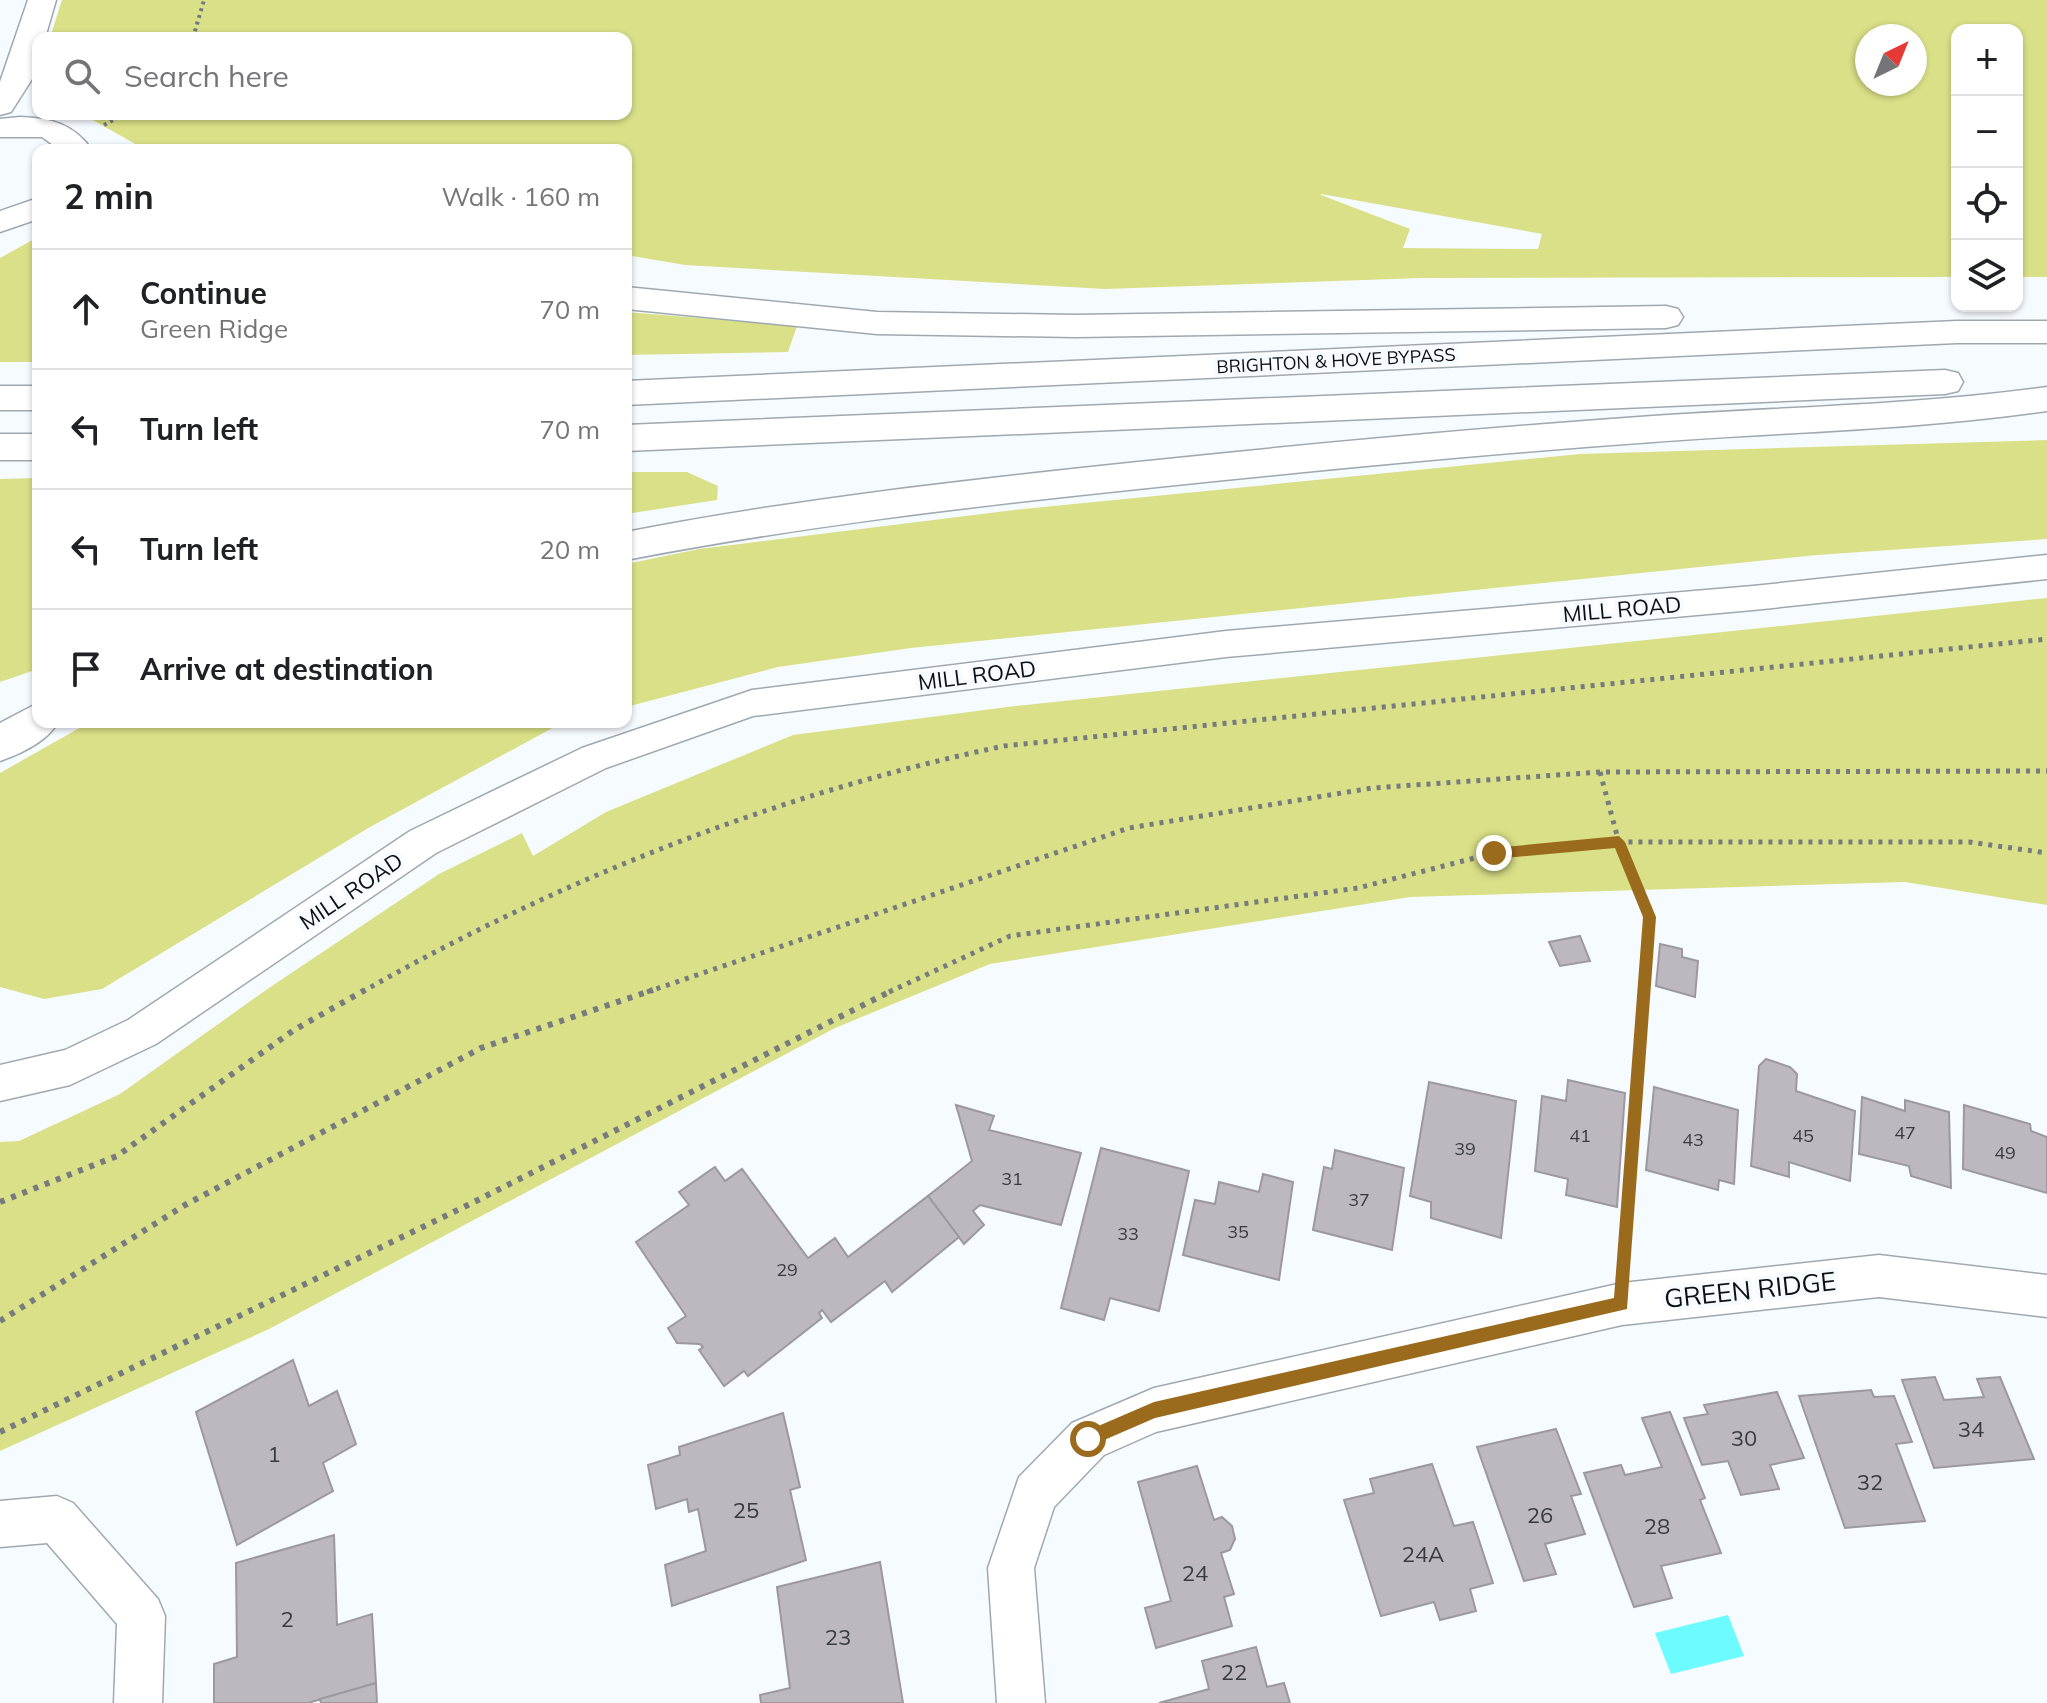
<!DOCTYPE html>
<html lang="en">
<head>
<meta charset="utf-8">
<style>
	:root { --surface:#fff; --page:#f6f6f6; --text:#202124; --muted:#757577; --line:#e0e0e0 }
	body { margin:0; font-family:Mulish,sans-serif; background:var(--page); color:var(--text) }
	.controls { position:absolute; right:24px; top:24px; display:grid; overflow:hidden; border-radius:16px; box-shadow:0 2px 6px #0004 }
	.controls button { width:72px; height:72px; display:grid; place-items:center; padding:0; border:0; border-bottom:2px solid var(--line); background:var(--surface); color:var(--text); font:40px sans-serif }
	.compass { position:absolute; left:1855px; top:24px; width:72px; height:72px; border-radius:50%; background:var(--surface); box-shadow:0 2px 6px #0004; rotate:43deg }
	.stop { position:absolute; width:24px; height:24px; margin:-18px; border:6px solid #9a6b1d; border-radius:50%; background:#fff }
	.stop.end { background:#9a6b1d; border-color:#fff; box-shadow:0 2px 8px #0008 }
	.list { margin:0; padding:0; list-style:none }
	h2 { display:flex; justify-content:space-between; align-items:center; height:104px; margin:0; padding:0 32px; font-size:34px }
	h2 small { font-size:26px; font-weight:400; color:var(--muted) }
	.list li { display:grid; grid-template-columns:52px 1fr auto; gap:24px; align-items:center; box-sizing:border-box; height:120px; padding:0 32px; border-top:2px solid var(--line) }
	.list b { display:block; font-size:30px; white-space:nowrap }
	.list p { margin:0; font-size:26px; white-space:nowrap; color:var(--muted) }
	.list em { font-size:26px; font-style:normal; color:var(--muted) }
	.icon { flex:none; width:44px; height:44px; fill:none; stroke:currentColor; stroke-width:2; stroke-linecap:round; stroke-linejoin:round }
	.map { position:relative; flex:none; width:2047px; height:1703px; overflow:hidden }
	.search { position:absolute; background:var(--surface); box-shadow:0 2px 6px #0004; left:32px; top:32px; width:600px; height:88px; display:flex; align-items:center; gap:20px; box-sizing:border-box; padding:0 28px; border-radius:16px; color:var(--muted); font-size:30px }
	.panel { position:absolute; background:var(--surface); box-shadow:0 2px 6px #0004; left:32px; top:144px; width:600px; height:584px; border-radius:16px }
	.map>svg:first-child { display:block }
</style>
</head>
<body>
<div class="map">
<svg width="2047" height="1703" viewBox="0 0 2047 1703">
	<rect width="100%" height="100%" fill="#f6fbff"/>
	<g fill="#dae087" fill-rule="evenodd">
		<path d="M62 0H2047V277H2017V30H1957V277L1422 278 1105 289 685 265 626 255V150H146L82 114H626V38H50ZM1867 36H1915V84H1867ZM1321 195V194L1542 234 1538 249 1403 248 1410 229Z"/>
		<polygon points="38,237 38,362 0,362 0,258"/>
		<polygon points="626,312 797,326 788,352 626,355"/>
		<polygon points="2047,440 2047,539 1817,555 911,648 778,667 626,707 626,564 699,549 1023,509 1580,454"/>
		<polygon points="626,472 687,472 718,486 717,500 626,514"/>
		<polygon points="38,478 38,669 0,682 0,479"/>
		<polygon points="2047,598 2047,905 1905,882 1410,897 990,964 835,1028 269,1329 0,1451 0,1142 19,1141 120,1094 266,990 439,874 522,833 533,856 606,812 793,735 1015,706"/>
		<polygon points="90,722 571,722 558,725 370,827 102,989 44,999 0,987 0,773"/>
	</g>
	<polygon fill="#6cfbff" points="1728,1615 1744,1656 1671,1674 1655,1633"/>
	<g fill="#bdb8c0" stroke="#9c98a0" stroke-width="2">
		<polygon points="1580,936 1590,961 1560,966 1549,942"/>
		<polygon points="1660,944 1682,949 1682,957 1698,961 1695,997 1656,986"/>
		<polygon points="1766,1059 1790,1067 1797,1074 1796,1091 1855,1111 1850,1181 1789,1162 1789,1177 1751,1166 1759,1066"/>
		<polygon points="1568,1080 1625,1093 1617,1207 1566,1195 1568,1179 1535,1171 1542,1096 1566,1101"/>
		<polygon points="1429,1082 1516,1101 1501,1238 1431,1218 1431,1202 1410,1196"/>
		<polygon points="1654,1087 1738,1110 1734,1184 1719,1180 1718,1190 1646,1170"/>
		<polygon points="1862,1097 1905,1111 1905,1100 1949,1112 1951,1188 1911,1176 1909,1166 1859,1154"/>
		<polygon points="956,1105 994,1116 989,1130 1081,1153 1061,1225 980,1205 973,1211 984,1225 964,1244 928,1196 972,1161"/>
		<polygon points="1964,1105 2030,1124 2031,1131 2047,1137 2047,1193 1963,1169"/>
		<polygon points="1101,1148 1189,1171 1159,1311 1110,1298 1104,1320 1061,1308"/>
		<polygon points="1335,1150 1404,1168 1392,1250 1313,1230 1324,1167 1332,1169"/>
		<polygon points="715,1167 725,1181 742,1169 808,1258 835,1238 848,1257 928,1196 959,1237 892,1292 885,1281 831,1322 822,1310 819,1313 822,1318 748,1376 744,1371 724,1386 699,1350 703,1347 700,1344 677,1343 668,1328 686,1316 636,1242 689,1205 679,1192"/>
		<polygon points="1263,1174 1293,1182 1279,1280 1183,1255 1195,1200 1215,1204 1219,1182 1259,1192"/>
		<polygon points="293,1360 309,1406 337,1391 356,1444 323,1463 333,1491 237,1545 196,1412"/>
		<polygon points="1935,1377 1944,1400 1984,1397 1977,1379 2000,1377 2034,1459 1934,1468 1902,1380"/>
		<polygon points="1871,1390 1874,1397 1894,1396 1912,1442 1896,1444 1925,1521 1845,1528 1799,1396"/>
		<polygon points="1777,1392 1804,1458 1770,1465 1779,1489 1741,1495 1728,1461 1702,1465 1684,1418 1708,1414 1704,1405"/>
		<polygon points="1670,1412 1705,1498 1700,1500 1721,1553 1661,1566 1672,1598 1634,1607 1584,1473 1621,1465 1625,1475 1662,1467 1642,1418"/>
		<polygon points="783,1413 800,1487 790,1490 806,1560 672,1606 665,1565 706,1551 698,1509 689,1512 687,1499 656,1509 648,1465 680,1455 679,1447"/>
		<polygon points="1556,1429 1581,1494 1571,1496 1585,1534 1545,1544 1556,1574 1524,1581 1477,1447"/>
		<polygon points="1432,1464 1454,1526 1473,1522 1493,1583 1470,1589 1476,1611 1440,1620 1434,1602 1381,1616 1344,1500 1374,1493 1370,1479"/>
		<polygon points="1197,1466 1214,1520 1222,1517 1232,1526 1235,1539 1230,1550 1221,1553 1234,1594 1224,1597 1232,1626 1156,1648 1145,1608 1171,1601 1138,1482"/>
		<polygon points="334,1535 337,1625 372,1614 376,1683 308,1703 214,1703 214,1664 237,1657 236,1563"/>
		<polygon points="880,1562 903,1703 761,1703 760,1695 790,1688 777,1587"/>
		<polygon points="1256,1647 1267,1687 1284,1683 1290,1703 1159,1703 1209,1689 1202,1661"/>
		<polygon points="376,1683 377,1703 321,1703 320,1699"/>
	</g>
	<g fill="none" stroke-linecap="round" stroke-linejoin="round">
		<g stroke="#a0a8af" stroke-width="3">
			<g id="street">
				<polygon points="2047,555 2047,579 1753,610 1226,657 753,716 606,768 436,853 156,1044 70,1085 0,1101 0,1065 65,1050 128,1020 410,831 582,748 752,690 1226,631 1753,586"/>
				<polygon points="1879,1255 2047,1275 2047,1317 1879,1297 1622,1325 1156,1432 1104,1455 1054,1507 1034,1568 1045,1703 997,1703 988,1568 1019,1477 1072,1423 1154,1388 1622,1283"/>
				<polygon points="57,1496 73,1503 158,1599 165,1616 162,1703 114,1703 117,1624 47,1543 0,1547 0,1501"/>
			</g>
		</g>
		<g stroke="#a0a8af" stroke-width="3">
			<polygon id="secondary" points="28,0 56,0 45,38 38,38 34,76 11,112 0,115 0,82"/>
		</g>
		<g stroke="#a0a8af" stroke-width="3">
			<g id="primary">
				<path d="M20 117C51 118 74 124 92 150H60L42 137H0V119Z"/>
				<polygon points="38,198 38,219 0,232 0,211"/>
			</g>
		</g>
		<g stroke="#a0a8af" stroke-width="3">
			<g id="highway">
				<polygon points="626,287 877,312 1076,315 1666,306 1678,309 1683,317 1678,325 1666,328 1076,337 877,334 626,309"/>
				<polygon points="1957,321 2047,321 2047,343 1957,343 626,405 626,381"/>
				<polygon points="1945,370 1958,373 1963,382 1958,391 1945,394 626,451 626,425"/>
				<rect x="0" y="386" width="38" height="24"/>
				<path d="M2047 387V411C1916 430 1785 432 1653 442 1481 454 1309 471 1138 489 966 507 796 527 626 560V532C796 499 966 480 1138 462 1310 444 1481 428 1653 416 1785 407 1916 405 2047 387Z"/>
				<rect x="0" y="434" width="38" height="26"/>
				<path d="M38 703V722H58C48 741 20 754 0 761V723Z"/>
			</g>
		</g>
		<g stroke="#777b7e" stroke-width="4" stroke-dasharray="3 4" stroke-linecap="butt">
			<polyline points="193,38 204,0"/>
			<polyline points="104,125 124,114"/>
		</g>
		<g stroke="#777b7e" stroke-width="5" stroke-dasharray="4 6" stroke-linecap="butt">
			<polyline points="1600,772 1625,865 1649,917 1644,992"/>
			<path d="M362 992C562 878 779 793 1004 746L2047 639"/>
			<polyline points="647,992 1129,828 1372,788 1600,772 2047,771"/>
			<polyline points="889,992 1010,936 1358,888 1494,853 1619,842 1969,842 2047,853"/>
		</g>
		<g stroke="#777b7e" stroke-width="6" stroke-dasharray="5 7" stroke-linecap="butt">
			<polyline points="0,1202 117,1156 294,1030 365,990"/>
			<polyline points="1625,1258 1644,990"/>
			<polyline points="0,1321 185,1205 481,1048 653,990"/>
			<polyline points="0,1432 468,1205 893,990"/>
		</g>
		<use href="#street" fill="#fff" fill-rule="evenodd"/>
		<use href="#secondary" fill="#fff" fill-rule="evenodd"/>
		<use href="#primary" fill="#fff" fill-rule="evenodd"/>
		<use href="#highway" fill="#fff" fill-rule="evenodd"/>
	</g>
	<polygon fill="#9a6b1d" points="1619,836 1625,842 1656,917 1627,1309 1155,1418 1088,1447 1082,1445 1082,1433 1154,1402 1614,1298 1643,917 1615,848 1494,859 1488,853 1494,848"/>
	<g text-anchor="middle" stroke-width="8" stroke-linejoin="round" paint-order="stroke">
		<g font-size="18" fill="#0d1012" stroke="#f6fbff">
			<text transform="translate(1336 361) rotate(-3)" y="6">BRIGHTON &amp; HOVE BYPASS</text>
		</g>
		<g font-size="18" fill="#393a3e">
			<text x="1905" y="1139">47</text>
			<text x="1580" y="1142">41</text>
			<text x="1803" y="1142">45</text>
			<text x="1693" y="1146">43</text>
			<text x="1465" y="1155">39</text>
			<text x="2005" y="1159">49</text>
			<text x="1012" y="1185">31</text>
			<text x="1359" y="1206">37</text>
			<text x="1238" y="1238">35</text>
			<text x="1128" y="1240">33</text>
			<text x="787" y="1276">29</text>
		</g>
		<g font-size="22" fill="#0d1012" stroke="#f6fbff">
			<text transform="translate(1622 609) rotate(-5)" y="8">MILL ROAD</text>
			<text transform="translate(977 675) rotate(-7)" y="8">MILL ROAD</text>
			<text transform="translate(351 891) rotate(-34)" y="8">MILL ROAD</text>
		</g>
		<g font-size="22" fill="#393a3e">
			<text x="1971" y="1437">34</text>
			<text x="1744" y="1446">30</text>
			<text x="274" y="1462">1</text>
			<text x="1870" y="1490">32</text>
			<text x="746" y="1518">25</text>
			<text x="1540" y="1523">26</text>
			<text x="1657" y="1534">28</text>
			<text x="1423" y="1562">24A</text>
			<text x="1195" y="1581">24</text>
			<text x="287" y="1627">2</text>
			<text x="838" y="1645">23</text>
			<text x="1234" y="1680">22</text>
		</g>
		<g font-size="26" fill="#0d1012" stroke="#f6fbff">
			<text transform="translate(1750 1290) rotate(-6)" y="9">GREEN RIDGE</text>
		</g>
	</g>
</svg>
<div class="controls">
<button>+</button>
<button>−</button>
<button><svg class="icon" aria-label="locate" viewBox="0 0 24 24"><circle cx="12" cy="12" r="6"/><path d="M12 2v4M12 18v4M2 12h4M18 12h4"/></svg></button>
<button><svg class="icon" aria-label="layers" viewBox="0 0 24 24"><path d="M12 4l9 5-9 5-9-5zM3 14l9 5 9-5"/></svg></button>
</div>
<svg class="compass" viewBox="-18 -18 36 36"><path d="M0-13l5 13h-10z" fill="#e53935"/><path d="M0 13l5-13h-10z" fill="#757577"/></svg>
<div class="stop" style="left:1088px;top:1439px"></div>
<div class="stop end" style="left:1494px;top:853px"></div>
<div class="search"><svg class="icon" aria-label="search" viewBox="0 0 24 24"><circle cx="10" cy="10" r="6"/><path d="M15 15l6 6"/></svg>Search here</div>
<section class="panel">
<h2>2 min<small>Walk · 160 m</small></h2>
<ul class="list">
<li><svg class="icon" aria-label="ahead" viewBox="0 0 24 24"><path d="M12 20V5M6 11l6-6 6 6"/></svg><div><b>Continue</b><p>Green Ridge</p></div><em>70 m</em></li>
<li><svg class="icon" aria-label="left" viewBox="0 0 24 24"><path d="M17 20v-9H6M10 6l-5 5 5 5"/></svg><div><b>Turn left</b></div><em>70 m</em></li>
<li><svg class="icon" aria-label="left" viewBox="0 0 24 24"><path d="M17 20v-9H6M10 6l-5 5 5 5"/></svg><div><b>Turn left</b></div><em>20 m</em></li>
<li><svg class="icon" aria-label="arrive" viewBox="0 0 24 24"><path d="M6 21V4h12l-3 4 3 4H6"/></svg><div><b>Arrive at destination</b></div></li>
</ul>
</section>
</div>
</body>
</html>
